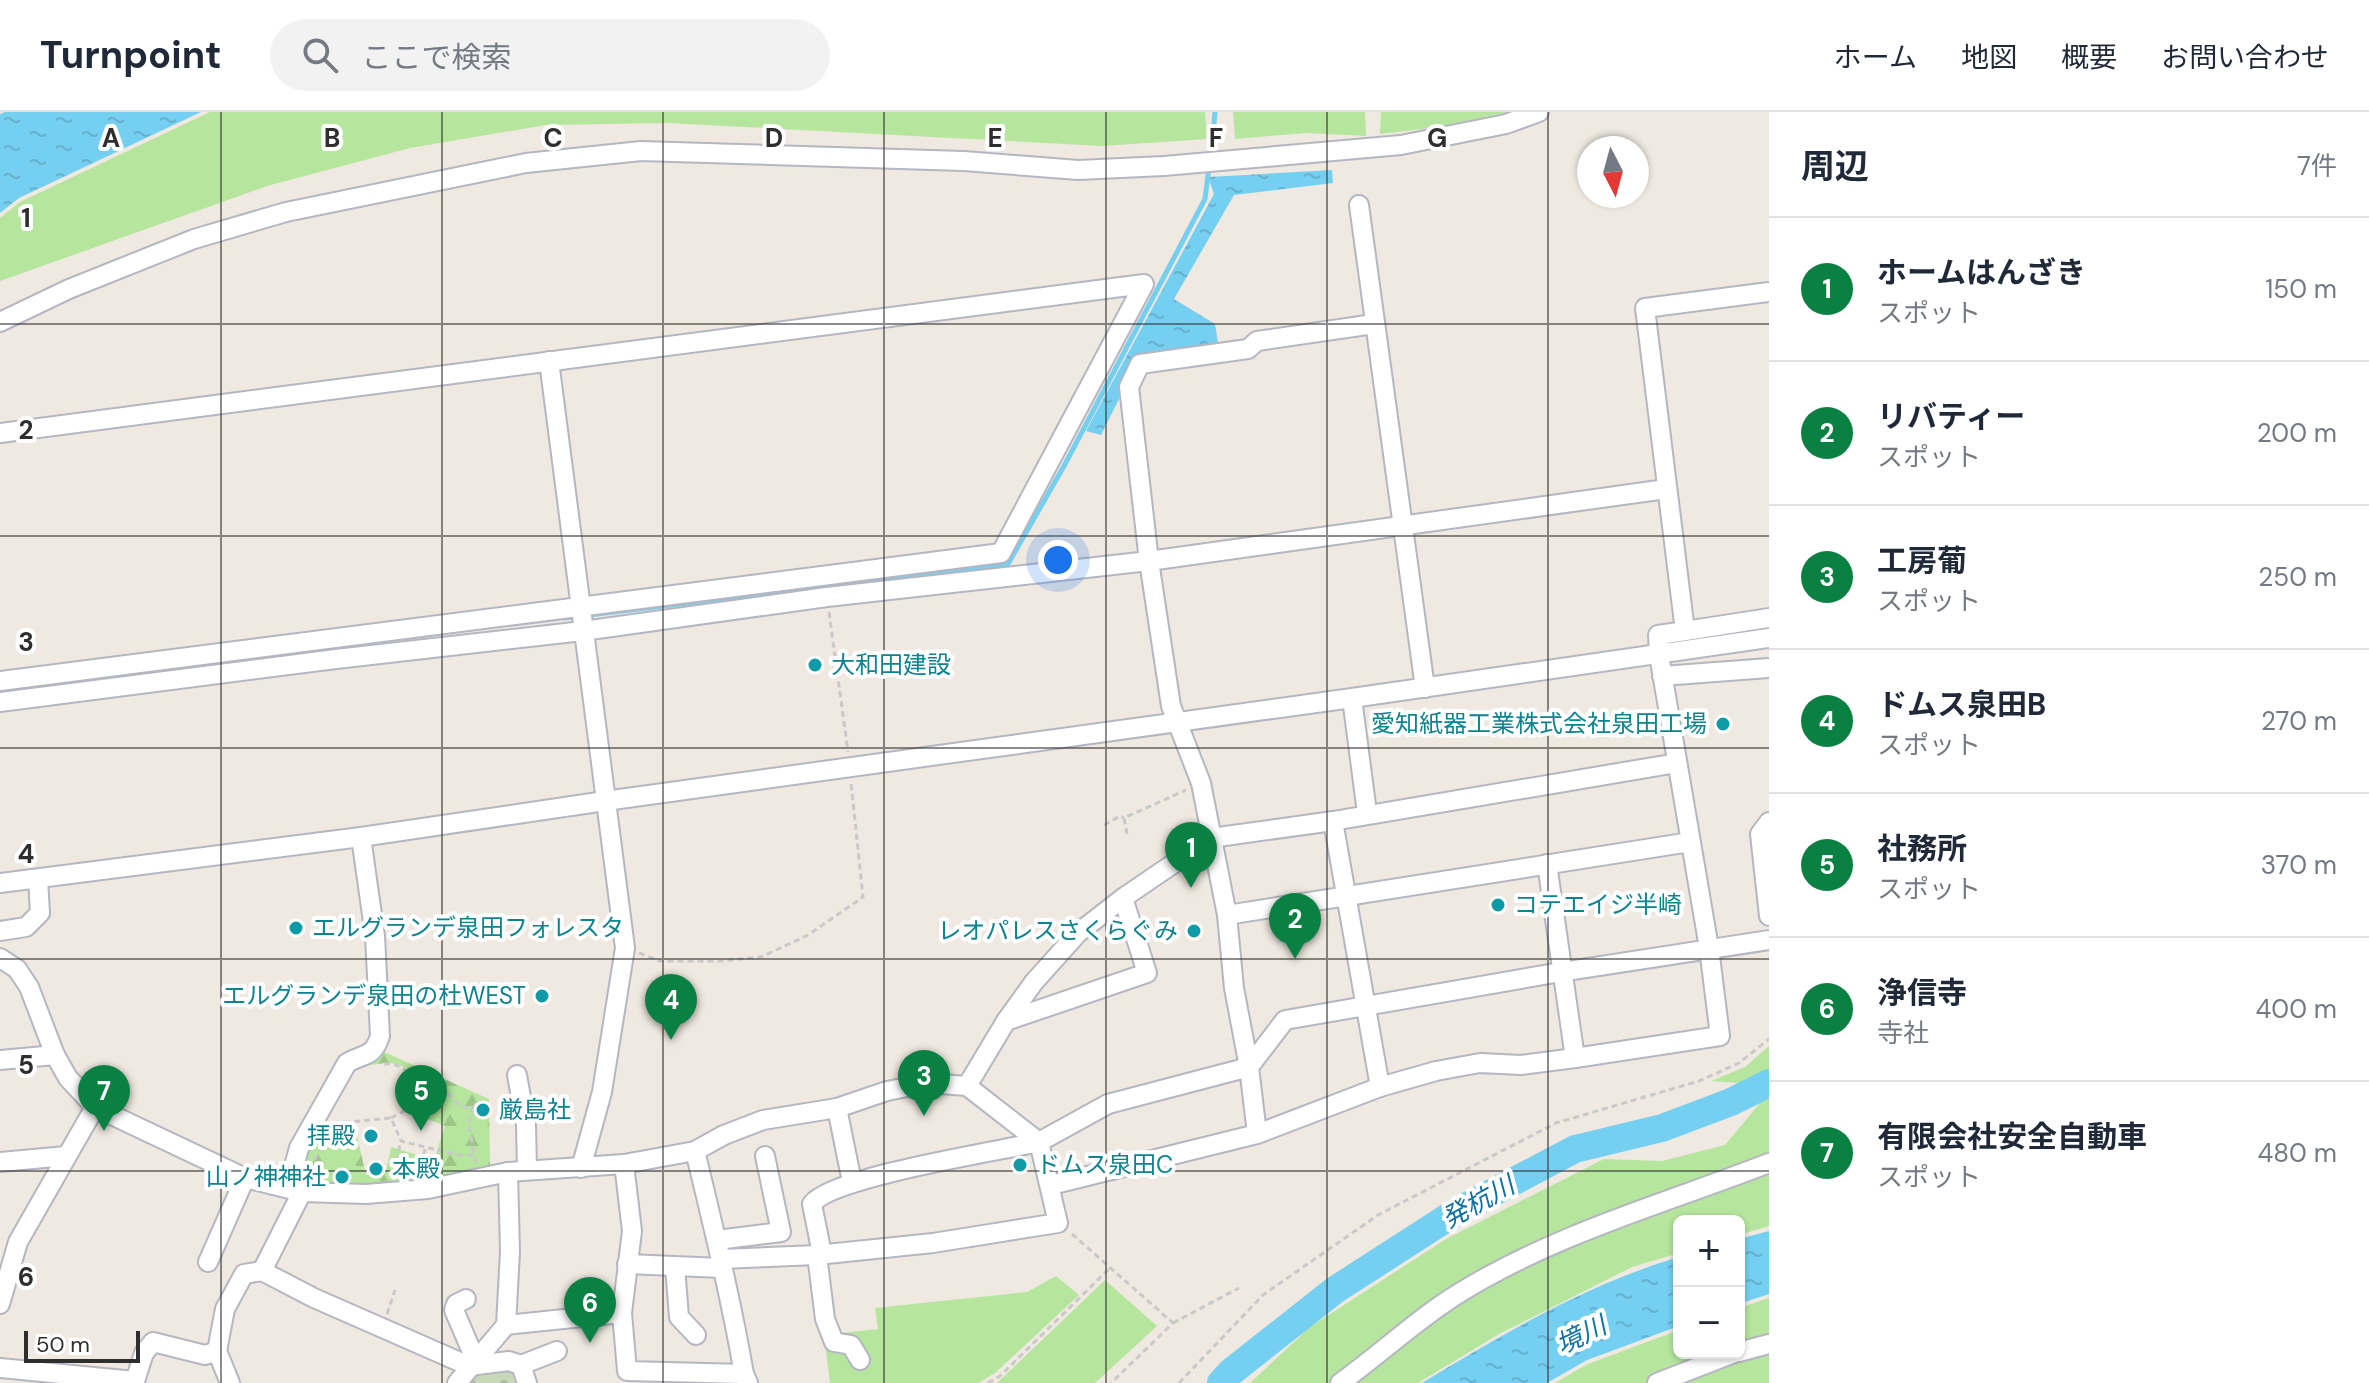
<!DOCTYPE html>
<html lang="ja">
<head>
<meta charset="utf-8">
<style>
	:root { --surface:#fff; --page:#f2f2f3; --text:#1f2937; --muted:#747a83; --line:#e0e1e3; --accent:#0b8043 }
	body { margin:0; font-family:"DM Sans","Noto Sans JP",sans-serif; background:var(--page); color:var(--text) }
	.controls { position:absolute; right:24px; bottom:24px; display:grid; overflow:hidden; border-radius:12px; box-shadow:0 2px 6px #0004 }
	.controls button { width:72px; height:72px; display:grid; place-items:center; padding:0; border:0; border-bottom:2px solid var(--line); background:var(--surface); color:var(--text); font:40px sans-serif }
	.compass { position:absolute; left:1577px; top:24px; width:72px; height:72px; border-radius:50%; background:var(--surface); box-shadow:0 2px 6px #0004; rotate:174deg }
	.scale { position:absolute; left:24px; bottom:20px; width:116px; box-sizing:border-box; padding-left:8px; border:4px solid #2e2e2e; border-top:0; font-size:22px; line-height:28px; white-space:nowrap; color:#2e2e2e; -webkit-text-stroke:6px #fff; paint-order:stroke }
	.you { position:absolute; left:1058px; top:448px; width:28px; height:28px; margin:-20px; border:6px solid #fff; border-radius:50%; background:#1a73e8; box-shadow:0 0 0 12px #1a73e833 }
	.badge { display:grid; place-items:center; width:52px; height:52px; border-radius:50%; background:var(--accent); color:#fff; font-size:26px; font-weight:700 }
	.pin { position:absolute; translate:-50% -66px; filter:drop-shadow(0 2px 4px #0008) }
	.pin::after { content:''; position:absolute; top:42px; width:28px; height:24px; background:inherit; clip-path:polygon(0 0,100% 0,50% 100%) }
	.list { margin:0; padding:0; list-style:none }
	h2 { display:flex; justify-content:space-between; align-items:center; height:104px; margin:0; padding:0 32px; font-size:34px }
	h2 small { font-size:26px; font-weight:400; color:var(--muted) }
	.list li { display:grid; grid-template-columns:52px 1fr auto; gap:24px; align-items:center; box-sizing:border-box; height:144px; padding:0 32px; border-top:2px solid var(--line) }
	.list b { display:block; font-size:30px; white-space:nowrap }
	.list p { margin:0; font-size:26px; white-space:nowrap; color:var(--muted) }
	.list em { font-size:26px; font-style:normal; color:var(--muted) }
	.icon { flex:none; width:44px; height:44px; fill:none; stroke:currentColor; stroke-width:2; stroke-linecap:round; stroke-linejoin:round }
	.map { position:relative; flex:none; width:1769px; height:1271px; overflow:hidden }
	header { display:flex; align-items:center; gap:48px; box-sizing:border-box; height:112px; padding:0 40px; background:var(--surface); border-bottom:2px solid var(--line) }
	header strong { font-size:38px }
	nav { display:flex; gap:44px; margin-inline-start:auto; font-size:28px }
	.search { width:560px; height:72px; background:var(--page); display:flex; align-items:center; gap:20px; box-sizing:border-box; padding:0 28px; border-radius:44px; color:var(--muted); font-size:30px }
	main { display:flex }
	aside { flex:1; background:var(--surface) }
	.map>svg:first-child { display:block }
</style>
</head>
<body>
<header>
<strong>Turnpoint</strong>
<div class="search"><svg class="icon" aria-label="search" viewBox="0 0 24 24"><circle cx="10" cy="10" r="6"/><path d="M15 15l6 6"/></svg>ここで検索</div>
<nav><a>ホーム</a><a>地図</a><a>概要</a><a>お問い合わせ</a></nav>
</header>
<main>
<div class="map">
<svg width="1769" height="1271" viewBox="0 0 1769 1271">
	<defs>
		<pattern id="forest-firs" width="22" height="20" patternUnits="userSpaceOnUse" patternTransform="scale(2)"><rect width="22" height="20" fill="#b6e59e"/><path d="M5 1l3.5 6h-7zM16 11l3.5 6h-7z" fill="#9dc588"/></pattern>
		<pattern id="cemetery-stones" width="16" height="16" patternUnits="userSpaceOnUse" patternTransform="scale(2)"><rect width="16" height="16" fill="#c8d9b8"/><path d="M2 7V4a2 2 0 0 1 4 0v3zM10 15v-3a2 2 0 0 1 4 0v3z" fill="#acbb9e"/></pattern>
		<pattern id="water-ripples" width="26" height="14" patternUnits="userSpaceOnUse" patternTransform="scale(2)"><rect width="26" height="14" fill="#75cff0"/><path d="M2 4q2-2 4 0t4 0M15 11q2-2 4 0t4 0" fill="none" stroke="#66b2ce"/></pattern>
	</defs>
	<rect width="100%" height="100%" fill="#efe9e1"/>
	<g fill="#b6e59e">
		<polygon points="210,0 1205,0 1207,27 1102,34 668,11 546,13 410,36 267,74 0,169 0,106 20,90"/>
		<polygon points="1233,0 1365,0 1366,24 1306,21 1235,27"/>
		<polygon points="1381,0 1509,0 1438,15 1380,22"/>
		<polygon points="1769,934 1769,960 1754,972 1711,969 1745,955"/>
		<polygon points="1769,984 1769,1114 1739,1123 1739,1109 1679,1109 1679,1141 1632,1155 1499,1222 1418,1271 1250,1271 1310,1215 1446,1127 1604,1047 1662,1049 1725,1033 1760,991"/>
		<polygon points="1056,1164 1079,1183 995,1261 978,1271 830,1271 824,1223 878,1217 875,1196 1027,1180"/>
		<polygon points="1105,1168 1157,1214 1095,1271 997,1271"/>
		<polygon points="1769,1186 1769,1271 1555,1271 1588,1252 1679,1218 1679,1241 1739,1241 1739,1196"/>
	</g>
	<path fill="url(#forest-firs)" d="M382 939 489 987 490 1054 430 1067 366 1073 298 1069 313 1026 357 1024 366 1063 386 1060 391 1035 434 1048 445 1014 427 1007 432 992 416 986 422 968C397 945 387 950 356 956L326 1007H322L354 951Z"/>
	<polygon fill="url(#cemetery-stones)" points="510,1256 521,1271 466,1271 474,1259"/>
	<g fill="url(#water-ripples)">
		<polygon points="5,0 201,0 19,86 0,101 0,2"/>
		<polygon points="1332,58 1333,71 1234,83 1174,187 1215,212 1218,231 1207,243 1135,255 1101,323 1086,319 1214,82 1208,65"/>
		<polygon points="1769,1119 1769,1182 1739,1192 1739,1127"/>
		<path d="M1679 1145V1214L1587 1248 1547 1271H1422C1503 1222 1587 1172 1679 1145Z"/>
	</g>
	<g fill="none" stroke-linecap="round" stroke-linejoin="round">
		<g stroke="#75cff0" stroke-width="5">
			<polyline points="1211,45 1215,0"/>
			<polyline points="564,506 1008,452 1064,354 1205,87 1209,55"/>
			<polyline points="0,578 94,566"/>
		</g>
		<polyline stroke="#75cff0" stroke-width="28" points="1221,1271 1231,1260 1335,1178 1456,1100 1575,1037 1662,1016 1731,990 1769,971"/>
		<g stroke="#b4b7c1" stroke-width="22">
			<g id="minor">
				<polyline points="1359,93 1425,576"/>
				<polyline points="0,210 69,177 194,127 286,100 526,51 641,39 964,49 1078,58 1164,54 1401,33 1506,12 1539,0"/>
				<polyline points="549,249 625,836 602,980 581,1056"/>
				<polyline points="0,321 1144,172 1001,441 0,569"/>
				<polyline points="1685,519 1769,506"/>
				<polyline points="1662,564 1769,556"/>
				<polyline points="1352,586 1367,701"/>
				<polyline points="0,590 336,547 583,519 827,485 1149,449 1666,377"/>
				<polyline points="1769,710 1760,722 1769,804"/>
				<polyline points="0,771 361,725 605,689 1352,586 1769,526"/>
				<polyline points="1227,803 1690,730"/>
				<polyline points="0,819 26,815 40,801 38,767"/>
				<polyline points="0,846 17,857 29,875 55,943 68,966 95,995 245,1066 302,1080 366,1082 428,1077 508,1060 624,1052 695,1039"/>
				<polyline points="1006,909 1147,861 1123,786"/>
				<polyline points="1575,946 1720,924 1709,836 1659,543 1658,523 1685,519 1645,196 1769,180"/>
				<polyline points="0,948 55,943"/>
				<polyline points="517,963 526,1013 527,1058"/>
				<polyline points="967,974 1006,909 1034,870 1078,821 1123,786 1211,726 1333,709 1677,651"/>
				<polyline points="1380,975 1436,959 1480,951 1521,953 1575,946 1547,752"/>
				<polyline points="837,996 852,1070"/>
				<polyline points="1257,1022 1380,975 1333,709"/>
				<polyline points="0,1050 66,1044"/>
				<polyline points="1051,1073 1257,1022 1249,955 1234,876 1227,803 1201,671 1171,594 1149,449 1129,275 1140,252 1248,237 1257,229 1374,212"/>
				<path d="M288 1076 299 1036 347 951C364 941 373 946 380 924L375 824 361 725"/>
				<polyline points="717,1128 781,1120 765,1044"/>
				<path d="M822 1142 812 1092C831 1065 999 1039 1039 1030"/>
				<polyline points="817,1143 825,1207 834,1230 851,1233 860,1248"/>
				<polyline points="721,1147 817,1143 933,1131 1058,1111 1039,1030 1108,992 1249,955 1285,908 1561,860 1769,828"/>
				<polyline points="208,1150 245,1066"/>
				<polyline points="627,1152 722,1156"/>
				<polyline points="675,1155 679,1205 696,1223"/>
				<polyline points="262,1159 314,1186 469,1254 509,1249 521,1253 527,1271"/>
				<polyline points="466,1187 456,1192 454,1198 475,1247"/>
				<polyline points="0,1192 18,1130 95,995"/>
				<polyline points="622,1201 632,1119 624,1052"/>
				<polyline points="506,1213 622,1201 627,1259 744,1262"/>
				<polyline points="217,1239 230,1271"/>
				<polyline points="1739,1240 1769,1232"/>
				<polyline points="521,1253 557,1239"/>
				<polyline points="0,1256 135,1269 144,1241 153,1230 205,1243 217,1239 225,1197 244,1162 262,1159 302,1080"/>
				<polyline points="457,1271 506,1213 510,1140 508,1060"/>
				<path d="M748 1271 744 1262C731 1187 713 1113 695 1039L724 1023 763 1008 837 996 887 979 927 971 967 974 1039 1030"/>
				<path d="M1340 1271C1382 1241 1418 1206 1461 1180 1557 1121 1666 1091 1769 1051"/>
				<polyline points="1657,1271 1734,1241"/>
			</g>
		</g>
		<g stroke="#c9c9c9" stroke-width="3" stroke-dasharray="6 4" stroke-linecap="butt">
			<polyline points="829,500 848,640"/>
			<polyline points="1104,713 1120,704 1124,706"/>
			<polyline points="1127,722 1124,706 1186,678"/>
			<polyline points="639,841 660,849 720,849 761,845 808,823 863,785 851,671"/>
			<path d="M384 952C397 950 410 960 417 970"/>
			<polyline points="473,996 478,989 484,990"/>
			<polyline points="391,1006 406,998 417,970 450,983 461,995 473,996 469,1011 474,1043"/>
			<polyline points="314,1048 339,1011 391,1006 401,1029 458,1043 474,1043 476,1051"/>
			<polyline points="396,1049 401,1029"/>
			<polyline points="422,1052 425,1037"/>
			<polyline points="1072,1122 1173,1211 1111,1271"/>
			<polyline points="387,1202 395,1178"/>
			<polyline points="1173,1211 1239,1176"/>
			<polyline points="988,1271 1000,1264 1111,1155"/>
			<polyline points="1179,1271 1263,1183 1378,1103 1556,1011 1699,969 1739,951 1769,927"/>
		</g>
		<use href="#minor" stroke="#fff" stroke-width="18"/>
	</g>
	<path fill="none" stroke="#2e2e2e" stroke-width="2" stroke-opacity="0.55" d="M221 0V1271M442 0V1271M663 0V1271M884 0V1271M1106 0V1271M1327 0V1271M1548 0V1271M0 212H1769M0 424H1769M0 636H1769M0 847H1769M0 1059H1769"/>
	<g fill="#0f9aa8" stroke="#fff" stroke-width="3">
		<circle cx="815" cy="553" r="8"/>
		<circle cx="1723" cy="612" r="8"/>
		<circle cx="1498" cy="793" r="8"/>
		<circle cx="296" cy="816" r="8"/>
		<circle cx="1194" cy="819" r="8"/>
		<circle cx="542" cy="884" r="8"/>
		<circle cx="483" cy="998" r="8"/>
		<circle cx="371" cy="1024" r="8"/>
		<circle cx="1020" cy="1053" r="8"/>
		<circle cx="376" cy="1057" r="8"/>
		<circle cx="342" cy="1065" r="8"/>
	</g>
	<g text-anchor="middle" stroke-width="8" stroke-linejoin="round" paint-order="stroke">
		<g font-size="24" fill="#0d838f" stroke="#fff" text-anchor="start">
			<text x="831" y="561">大和田建設</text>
			<text x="1707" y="620" text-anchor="end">愛知紙器工業株式会社泉田工場</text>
			<text x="1514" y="801">コテエイジ半崎</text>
			<text x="312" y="824">エルグランデ泉田フォレスタ</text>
			<text x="1178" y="827" text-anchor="end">レオパレスさくらぐみ</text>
			<text x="526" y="892" text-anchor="end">エルグランデ泉田の杜WEST</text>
			<text x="499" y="1006">厳島社</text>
			<text x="355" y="1032" text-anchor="end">拝殿</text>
			<text x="1036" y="1061">ドムス泉田C</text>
			<text x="392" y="1065">本殿</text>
			<text x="326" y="1073" text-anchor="end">山ノ神神社</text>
		</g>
		<g font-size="26" font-style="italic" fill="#0d6fa3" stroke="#fff">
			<text transform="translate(1478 1090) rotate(-29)" y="9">発杭川</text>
			<text transform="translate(1581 1223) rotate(-26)" y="9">境川</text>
		</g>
	</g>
	<g font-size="26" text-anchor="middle" font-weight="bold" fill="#2e2e2e" stroke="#fff" stroke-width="8" stroke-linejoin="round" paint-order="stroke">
		<text x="111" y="35">A</text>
		<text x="332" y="35">B</text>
		<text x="553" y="35">C</text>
		<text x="774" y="35">D</text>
		<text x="995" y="35">E</text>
		<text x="1216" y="35">F</text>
		<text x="1437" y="35">G</text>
		<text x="26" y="115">1</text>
		<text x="26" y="327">2</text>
		<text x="26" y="539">3</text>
		<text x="26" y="751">4</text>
		<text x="26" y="962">5</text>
		<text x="26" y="1174">6</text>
	</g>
</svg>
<div class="controls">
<button>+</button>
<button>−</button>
</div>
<svg class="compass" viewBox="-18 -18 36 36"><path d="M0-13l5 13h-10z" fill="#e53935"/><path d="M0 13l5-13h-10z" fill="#747a83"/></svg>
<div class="scale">50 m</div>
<div class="you"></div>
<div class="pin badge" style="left:1191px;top:776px">1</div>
<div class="pin badge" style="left:1295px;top:847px">2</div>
<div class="pin badge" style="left:924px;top:1004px">3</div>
<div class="pin badge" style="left:671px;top:928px">4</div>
<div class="pin badge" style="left:421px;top:1019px">5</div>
<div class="pin badge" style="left:590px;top:1231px">6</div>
<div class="pin badge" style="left:104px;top:1019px">7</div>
</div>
<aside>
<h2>周辺<small>7件</small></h2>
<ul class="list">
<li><span class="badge">1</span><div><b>ホームはんざき</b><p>スポット</p></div><em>150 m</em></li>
<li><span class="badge">2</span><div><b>リバティー</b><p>スポット</p></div><em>200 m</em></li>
<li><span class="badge">3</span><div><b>工房葡</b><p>スポット</p></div><em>250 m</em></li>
<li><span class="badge">4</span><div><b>ドムス泉田B</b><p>スポット</p></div><em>270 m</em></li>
<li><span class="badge">5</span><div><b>社務所</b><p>スポット</p></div><em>370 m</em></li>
<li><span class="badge">6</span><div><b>浄信寺</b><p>寺社</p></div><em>400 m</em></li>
<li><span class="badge">7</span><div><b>有限会社安全自動車</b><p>スポット</p></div><em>480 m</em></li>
</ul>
</aside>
</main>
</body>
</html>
